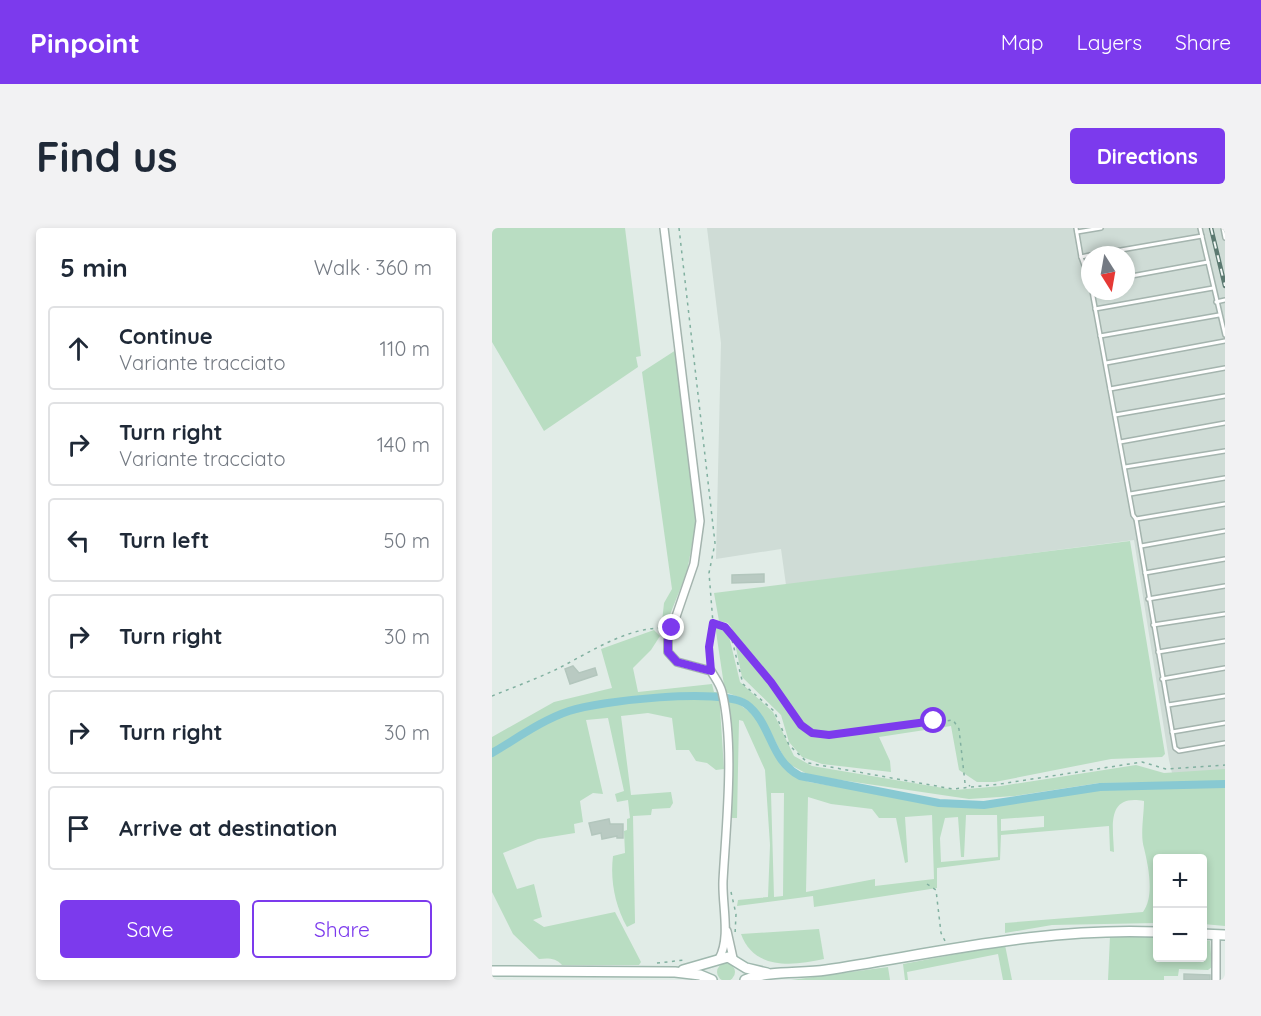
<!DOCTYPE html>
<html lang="en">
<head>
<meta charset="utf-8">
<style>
	:root { --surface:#fff; --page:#f2f2f3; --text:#1f2937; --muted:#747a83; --line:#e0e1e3; --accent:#7c3aed }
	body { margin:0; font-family:Quicksand,sans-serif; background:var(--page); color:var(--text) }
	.controls { position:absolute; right:18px; bottom:18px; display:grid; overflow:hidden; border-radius:6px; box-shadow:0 3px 9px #0003 }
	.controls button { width:54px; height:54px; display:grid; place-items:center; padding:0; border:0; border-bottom:2px solid var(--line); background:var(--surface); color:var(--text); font:30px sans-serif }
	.compass { position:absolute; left:589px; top:18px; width:54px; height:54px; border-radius:50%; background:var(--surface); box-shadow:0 3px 9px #0003; rotate:169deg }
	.stop { position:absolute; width:18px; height:18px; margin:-14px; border:4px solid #7c3aed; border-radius:50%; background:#fff }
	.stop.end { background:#7c3aed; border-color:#fff; box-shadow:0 2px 6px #0008 }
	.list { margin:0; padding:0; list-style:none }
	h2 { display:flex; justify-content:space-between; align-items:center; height:78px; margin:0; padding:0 24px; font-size:26px }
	h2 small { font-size:20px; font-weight:400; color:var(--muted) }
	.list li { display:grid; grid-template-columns:39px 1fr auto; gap:18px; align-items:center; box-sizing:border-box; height:84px; margin:0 12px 12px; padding:0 12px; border:2px solid var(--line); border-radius:6px }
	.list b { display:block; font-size:22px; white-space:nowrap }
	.list p { margin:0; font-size:20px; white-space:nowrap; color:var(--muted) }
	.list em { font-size:20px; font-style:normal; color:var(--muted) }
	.actions { display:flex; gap:12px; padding:18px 24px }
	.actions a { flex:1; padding:14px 0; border:2px solid var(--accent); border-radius:6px; text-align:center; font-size:21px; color:var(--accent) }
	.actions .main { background:var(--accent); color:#fff }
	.icon { flex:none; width:33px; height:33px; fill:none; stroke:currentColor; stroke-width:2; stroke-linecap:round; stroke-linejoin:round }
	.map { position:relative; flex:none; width:733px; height:752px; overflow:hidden; border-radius:6px }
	header { display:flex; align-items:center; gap:36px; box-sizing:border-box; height:84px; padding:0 30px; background:var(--accent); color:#fff }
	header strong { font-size:28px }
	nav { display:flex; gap:33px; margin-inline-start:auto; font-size:21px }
	.intro { display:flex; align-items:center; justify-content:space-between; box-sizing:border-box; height:144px; padding:0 36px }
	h1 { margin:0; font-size:42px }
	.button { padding:15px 27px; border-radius:6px; background:var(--accent); color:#fff; font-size:21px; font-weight:700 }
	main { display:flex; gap:36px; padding:0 36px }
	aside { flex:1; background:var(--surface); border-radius:6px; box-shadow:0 3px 9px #0003 }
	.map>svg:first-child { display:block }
</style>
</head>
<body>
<header>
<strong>Pinpoint</strong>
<nav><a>Map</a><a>Layers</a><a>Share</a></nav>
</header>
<div class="intro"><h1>Find us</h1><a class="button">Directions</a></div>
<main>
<aside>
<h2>5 min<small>Walk · 360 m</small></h2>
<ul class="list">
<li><svg class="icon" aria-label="ahead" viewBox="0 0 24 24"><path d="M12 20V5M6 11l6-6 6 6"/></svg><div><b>Continue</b><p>Variante tracciato</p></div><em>110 m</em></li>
<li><svg class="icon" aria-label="right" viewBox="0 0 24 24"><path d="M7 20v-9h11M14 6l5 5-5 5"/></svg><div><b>Turn right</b><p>Variante tracciato</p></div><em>140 m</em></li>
<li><svg class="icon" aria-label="left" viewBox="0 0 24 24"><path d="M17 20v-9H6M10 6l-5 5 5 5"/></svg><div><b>Turn left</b></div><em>50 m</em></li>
<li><svg class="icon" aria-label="right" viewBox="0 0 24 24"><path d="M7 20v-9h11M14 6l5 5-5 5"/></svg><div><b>Turn right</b></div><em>30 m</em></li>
<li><svg class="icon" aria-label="right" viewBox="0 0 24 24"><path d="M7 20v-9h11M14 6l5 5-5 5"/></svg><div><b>Turn right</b></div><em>30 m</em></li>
<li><svg class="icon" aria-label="arrive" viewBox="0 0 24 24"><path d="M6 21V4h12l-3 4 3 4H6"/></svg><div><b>Arrive at destination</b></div></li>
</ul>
<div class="actions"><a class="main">Save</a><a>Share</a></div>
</aside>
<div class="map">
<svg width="733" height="752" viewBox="0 0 733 752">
	<rect width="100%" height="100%" fill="#e1ece7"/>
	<path fill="#cfdcd6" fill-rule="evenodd" d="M215 0H733V556L683 558 677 532 642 312 294 357 289 321 224 331 229 115ZM598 27H634V63H598Z"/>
	<g fill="#b9ddc2" fill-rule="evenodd">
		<polygon points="0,0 133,0 149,128 144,129 146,139 52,203 0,114"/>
		<polygon points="184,122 204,294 195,344 177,389 170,394 172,375 180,361 150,144"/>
		<polygon points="638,313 673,526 670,529 619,531 503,554 485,554 467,542 459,498 387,509 398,533 399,544 330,536 310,529 297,514 289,487 250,449 240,401 236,395 227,393 222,365"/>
		<polygon points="223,397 229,397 236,404 248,454 281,484 302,528 320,538 463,562 509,558 644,537 672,545 733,541 733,554 607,555 523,568 477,571 335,550 317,547 295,535 270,488 252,471 233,464"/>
		<path d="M162 402 168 408 159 422 141 440 146 464 220 456 222 464H227L232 541 224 542 215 535 204 533 197 522H184L180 490 156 485 129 488 139 567 179 564 181 575 178 580 160 581 159 587 141 588 143 695 135 699C123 678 118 652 121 628L133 625 132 603 135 602V591L138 590 136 572 125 574 123 566 132 563 116 490 94 492 111 566 101 565 88 573 91 594 82 596 83 605 46 611 11 625 25 661 42 656 50 689 41 692 52 699 123 684 149 734 147 737H70C64 730 56 730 47 731L21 706 0 664V509L62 474 120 460 109 421Z"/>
		<path d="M235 472 247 476 263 488 291 539 299 546 317 554 429 573 481 580 610 561 733 559V698L711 696 710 630H666L665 695 560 697 513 705V695L651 684C663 668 656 637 652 620 648 607 652 587 652 573 614 566 621 598 622 624L618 623 617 598 509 607 508 632 445 640V660L322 679 321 668 245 678 246 672 276 669 278 617 273 542 251 493 247 492 245 590H239ZM279 565H292L291 668 282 669ZM316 569 339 576 380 581 387 590H404L413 635 416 634 413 589 440 587 442 651 383 658V651L314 664ZM474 587H505L506 629 449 634 448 610 453 590 466 589 469 629H472ZM552 588V599L509 603V591Z"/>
		<path d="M327 701 332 731C300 738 262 742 249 706Z"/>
		<polygon points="621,706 665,708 666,730 710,730 711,712 718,713 720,739 716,742 687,741 686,748 672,748 672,752 616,752 618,708"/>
		<polygon points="513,717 520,752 511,752 506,726 415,744 416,752 413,752 411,736"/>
		<circle cx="234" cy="744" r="9"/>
		<polygon points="396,739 398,752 299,752"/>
	</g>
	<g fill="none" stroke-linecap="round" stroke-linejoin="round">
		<path stroke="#88c9d2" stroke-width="8" d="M0 525C24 511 50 492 77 483 107 473 229 459 254 476 280 495 277 532 308 548L447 575 492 577 608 559 733 556"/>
	</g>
	<g fill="#b9cac2" stroke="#b3c6bd" stroke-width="1.5">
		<polygon points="272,346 272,354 240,355 240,347"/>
		<polygon points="81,438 87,445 103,440 105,447 78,456 73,441"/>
		<polygon points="117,591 118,596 131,596 131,610 125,610 125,608 110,611 109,605 100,607 97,595"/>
		<polygon points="692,746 718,747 718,752 692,752"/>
	</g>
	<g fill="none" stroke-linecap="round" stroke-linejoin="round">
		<g stroke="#a4b4ae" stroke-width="6">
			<g id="service">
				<polyline points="584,0 589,29 598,54"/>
				<polyline points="708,0 733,107"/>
				<polyline points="731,0 733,10"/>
				<polyline points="585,4 609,0"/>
				<polyline points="600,27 710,8"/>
				<polyline points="589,29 598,27"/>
				<polyline points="634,49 716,34"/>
				<polyline points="600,63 641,287 644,291 683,520 687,523 733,515"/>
				<polyline points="724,74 733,72"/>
				<polyline points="603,81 721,60"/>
				<polyline points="608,108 727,87"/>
				<polyline points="614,135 733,113"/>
				<polyline points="618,161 733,140"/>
				<polyline points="623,187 733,168"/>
				<polyline points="628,214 733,195"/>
				<polyline points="633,239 733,223"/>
				<polyline points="638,266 733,250"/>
				<polyline points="644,291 733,276"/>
				<polyline points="649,318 733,303"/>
				<polyline points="653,345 733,331"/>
				<polyline points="656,371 733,358"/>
				<polyline points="661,397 733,386"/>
				<polyline points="666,424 733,413"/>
				<polyline points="670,451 733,440"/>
				<polyline points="676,477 733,468"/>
				<polyline points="680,504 733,495"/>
			</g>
		</g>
		<g stroke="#a4b4ae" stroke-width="10">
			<g id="minor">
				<path d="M172 0 208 293 202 336 176 412V424L185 434 219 443C223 450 228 456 230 464 243 517 234 598 231 653 230 678 239 709 227 731"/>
				<polyline points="235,703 241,730"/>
				<polyline points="724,707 724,752"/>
			</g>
		</g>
		<g stroke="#9fb8ae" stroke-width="12">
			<g id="secondary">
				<polyline points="710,706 733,707"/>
				<polyline points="191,742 236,729 254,740 275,745"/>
				<polyline points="0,743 183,744 208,747 220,752"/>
				<path d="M253 752C278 742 308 746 334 742 445 725 553 699 666 704"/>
			</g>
		</g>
		<g stroke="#81b0a0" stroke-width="1.5" stroke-dasharray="3 4.5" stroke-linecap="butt">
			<polyline points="187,0 223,315 217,345 221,395 217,419 218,436"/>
			<polyline points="221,395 232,396 237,400 251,456 282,483 297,517 316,535 461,561 508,556 650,534 674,541 733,537"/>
			<polyline points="228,397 237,406"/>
			<polyline points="240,409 279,454 308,497 320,505 337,507 461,492 467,501 473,555 478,558"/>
			<path d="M0 468C20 460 41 452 61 443 96 426 133 399 173 400"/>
			<polyline points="435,656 444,662 449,705 454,715"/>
			<polyline points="239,664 244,686 243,707"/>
			<polyline points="165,735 193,732"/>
		</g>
		<use href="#service" stroke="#fff" stroke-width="3"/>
		<use href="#minor" stroke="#fff" stroke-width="7"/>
		<use href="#secondary" stroke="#fff" stroke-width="9"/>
		<g stroke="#5b7970" stroke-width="4.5">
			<polyline id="rail" points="719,0 733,58"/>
		</g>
		<use href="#rail" stroke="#f2f8f5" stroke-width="2" stroke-dasharray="7" stroke-linecap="butt"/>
	</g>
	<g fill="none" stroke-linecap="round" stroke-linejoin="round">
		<polyline stroke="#7c3aed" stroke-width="8" points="180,400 176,412 176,424 185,434 219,443 217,419 221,395 233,399 279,454 309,497 320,505 337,507 442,493"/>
	</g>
</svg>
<div class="controls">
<button>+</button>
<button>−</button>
</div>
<svg class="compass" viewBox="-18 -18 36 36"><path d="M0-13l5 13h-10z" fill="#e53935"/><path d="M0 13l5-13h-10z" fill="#747a83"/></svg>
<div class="stop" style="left:442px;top:493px"></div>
<div class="stop end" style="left:180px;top:400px"></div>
</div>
</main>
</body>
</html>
